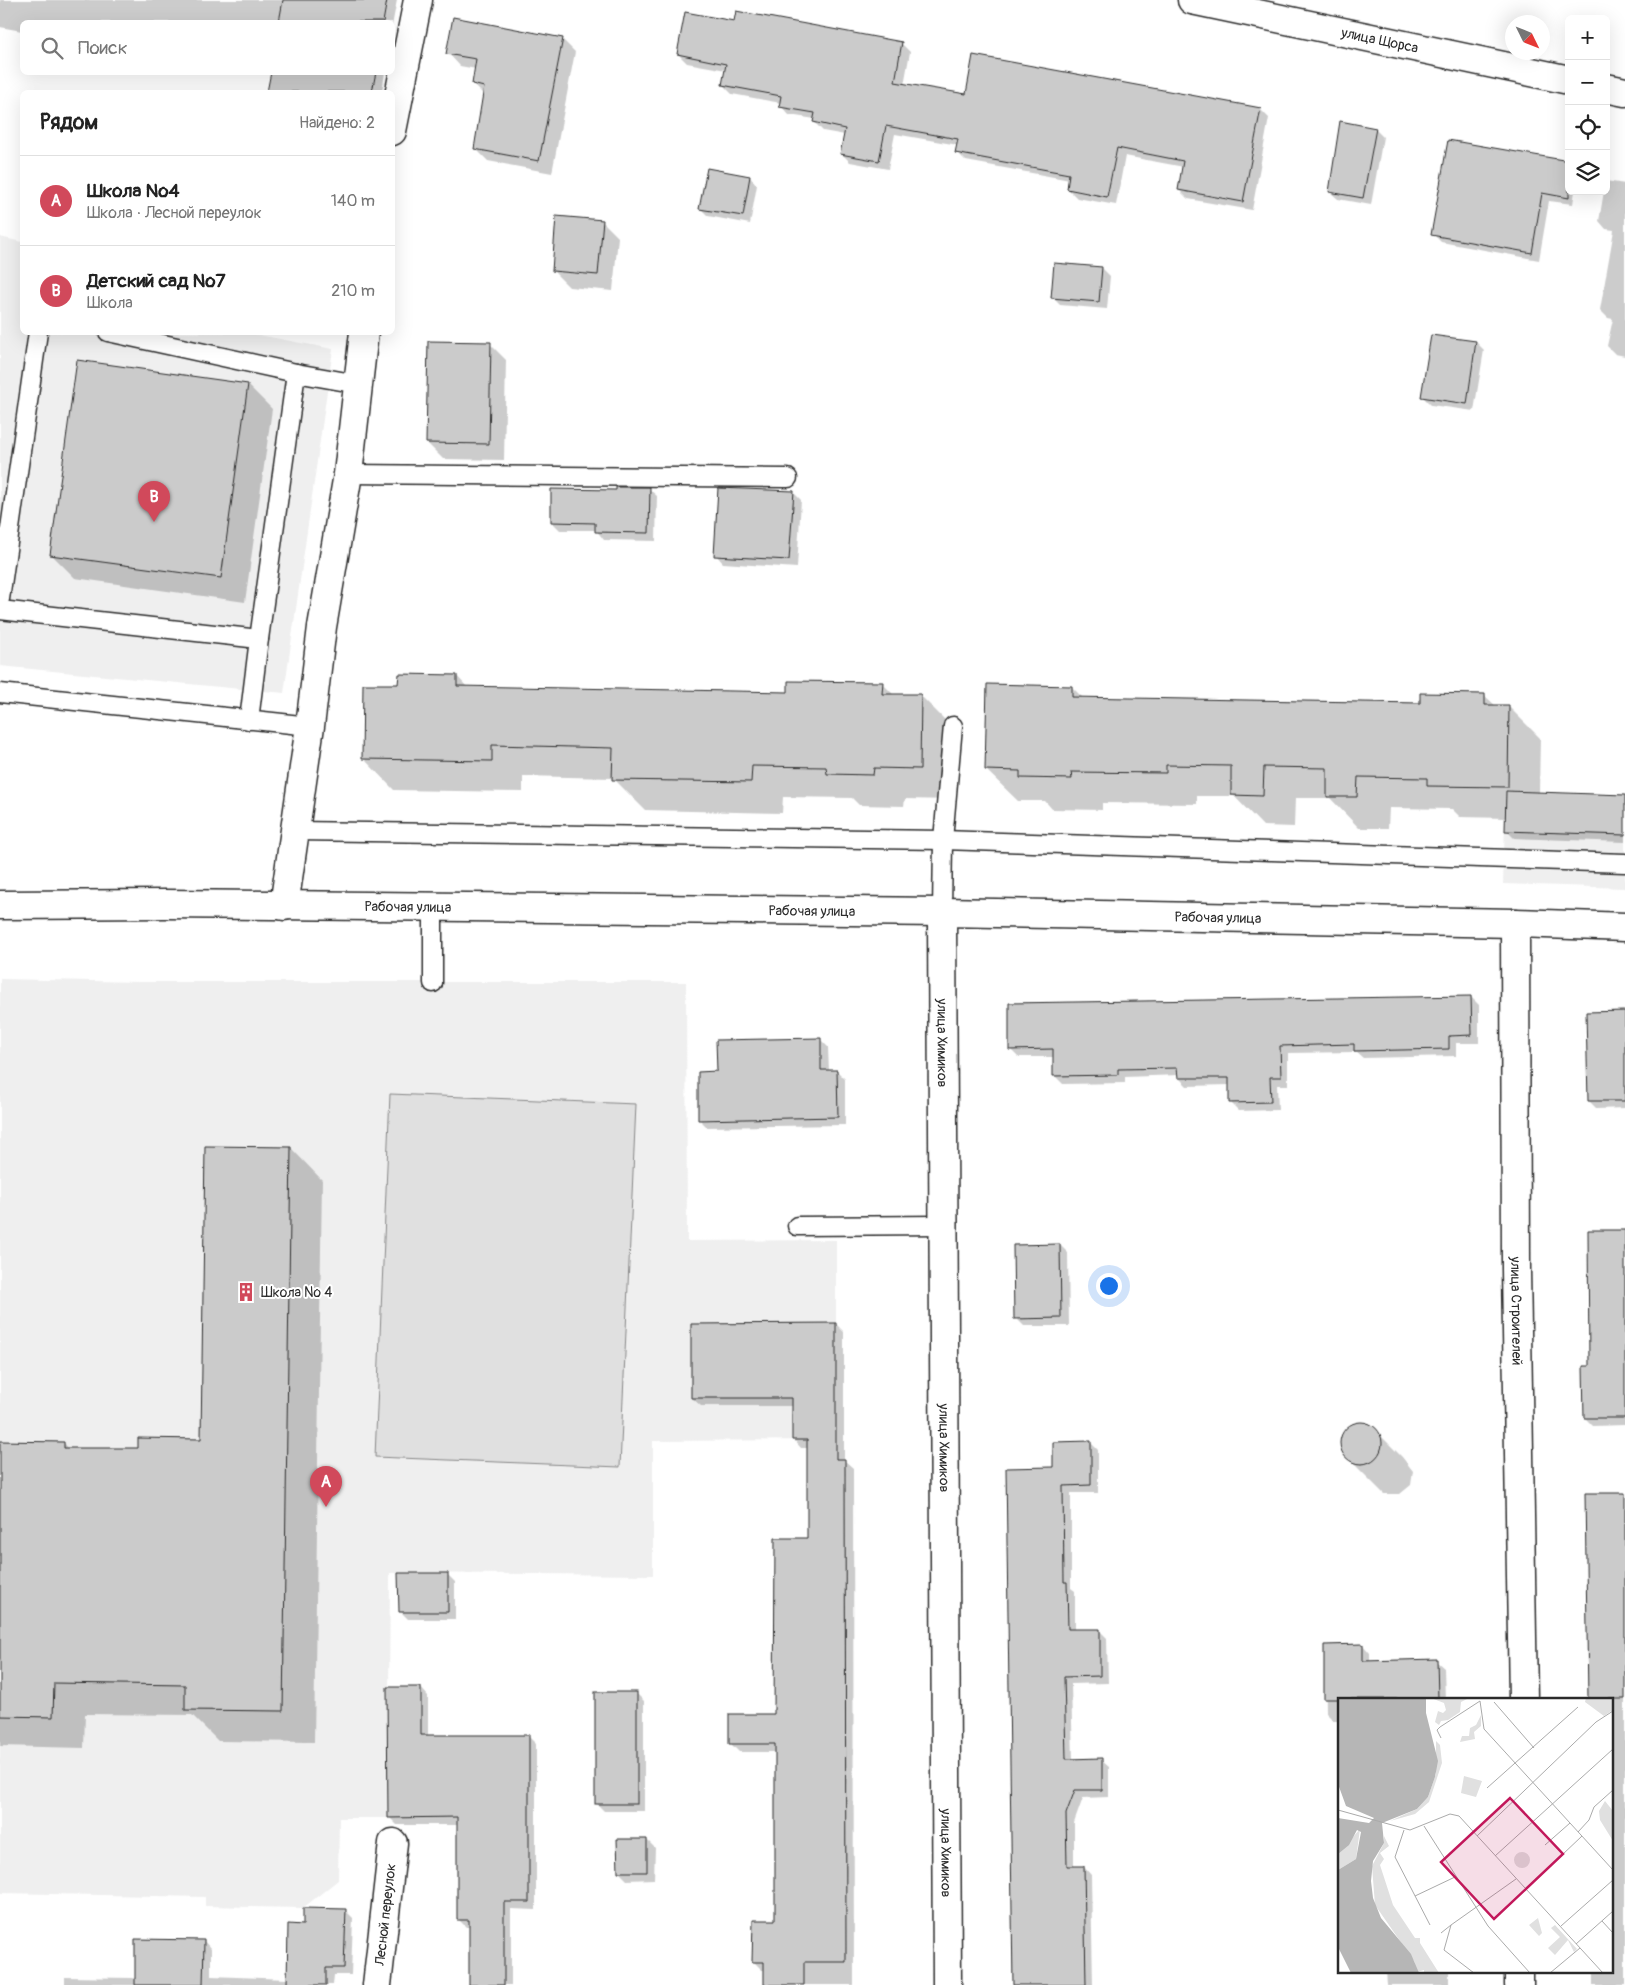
<!DOCTYPE html>
<html lang="ru">
<head>
<meta charset="utf-8">
<style>
	:root { --surface:#fff; --page:#f6f6f6; --text:#222; --muted:#767676; --line:#e0e0e0; --accent:#d1495b }
	body { margin:0; font-family:Pangolin,sans-serif; background:var(--page); color:var(--text) }
	.controls { position:absolute; right:15px; top:15px; display:grid; overflow:hidden; border-radius:8px; box-shadow:0 5px 20px #0002 }
	.controls button { width:45px; height:45px; display:grid; place-items:center; padding:0; border:0; border-bottom:1px solid var(--line); background:var(--surface); color:var(--text); font:25px sans-serif }
	.compass { position:absolute; left:1505px; top:15px; width:45px; height:45px; border-radius:50%; background:var(--surface); box-shadow:0 5px 20px #0002; rotate:133deg }
	.you { position:absolute; left:1108px; top:1285px; width:18px; height:18px; margin:-12px; border:4px solid #fff; border-radius:50%; background:#1a73e8; box-shadow:0 0 0 8px #1a73e833 }
	.badge { display:grid; place-items:center; width:32px; height:32px; border-radius:50%; background:var(--accent); color:#fff; font-size:16px; font-weight:700 }
	.pin { position:absolute; translate:-50% -41px; filter:drop-shadow(0 1px 2px #0008) }
	.pin::after { content:''; position:absolute; top:26px; width:18px; height:15px; background:inherit; clip-path:polygon(0 0,100% 0,50% 100%) }
	.list { margin:0; padding:0; list-style:none }
	h2 { display:flex; justify-content:space-between; align-items:center; height:65px; margin:0; padding:0 20px; font-size:21px }
	h2 small { font-size:16px; font-weight:400; color:var(--muted) }
	.list li { display:grid; grid-template-columns:32px 1fr auto; gap:15px; align-items:center; box-sizing:border-box; height:90px; padding:0 20px; border-top:1px solid var(--line) }
	.list b { display:block; font-size:19px; white-space:nowrap }
	.list p { margin:0; font-size:16px; white-space:nowrap; color:var(--muted) }
	.list em { font-size:16px; font-style:normal; color:var(--muted) }
	.icon { flex:none; width:28px; height:28px; fill:none; stroke:currentColor; stroke-width:2; stroke-linecap:round; stroke-linejoin:round }
	.map { position:relative; flex:none; width:1625px; height:1985px; overflow:hidden }
	.search { position:absolute; background:var(--surface); box-shadow:0 5px 20px #0002; left:20px; top:20px; width:375px; height:55px; display:flex; align-items:center; gap:12px; box-sizing:border-box; padding:0 18px; border-radius:8px; color:var(--muted); font-size:19px }
	.panel { position:absolute; background:var(--surface); box-shadow:0 5px 20px #0002; left:20px; top:90px; width:375px; height:245px; border-radius:8px }
	.map>svg:first-child { display:block }
</style>
</head>
<body>
<div class="map">
<svg width="1625" height="1985" viewBox="0 0 1625 1985">
	<rect width="100%" height="100%" fill="#fff"/>
	<filter id="ink" filterUnits="userSpaceOnUse"><feTurbulence type="fractalNoise" baseFrequency=".02" numOctaves="2"/><feDisplacementMap in="SourceGraphic" scale="10" xChannelSelector="R" yChannelSelector="G"/><feConvolveMatrix kernelMatrix="1 2 1 2 8 2 1 2 1" color-interpolation-filters="sRGB"/></filter>
	<g filter="url(#ink)">
		<g fill="#efefef">
			<polygon points="0,237 22,242 22,332 248,333 333,349 284,693 0,666"/>
			<polygon points="1506,791 1625,795 1625,888 1503,884"/>
			<polygon points="0,979 138,982 686,982 687,1241 836,1240 836,1440 653,1441 653,1575 390,1573 388,1818 339,1818 338,1880 303,1908 205,1906 205,1897 0,1893"/>
		</g>
		<polygon fill="#e0e0e0" stroke="#868686" points="390,1094 636,1104 620,1467 375,1457"/>
		<g fill="#0003">
			<polygon points="0,0 397,0 392,26 392,22 138,22 128,21 128,22 22,22 22,31 0,27"/>
			<polygon points="735,22 901,43 910,52 904,85 967,96 1260,109 1269,118 1252,210 1188,199 1179,190 1184,167 1125,156 1116,205 1077,198 1068,189 1070,180 966,161 957,152 958,145 895,134 888,169 850,162 841,153 845,135 823,131 814,122 815,119 789,115 781,106 781,103 732,94 723,85 726,70 687,63 678,54"/>
			<polygon points="562,39 575,52 552,173 488,161 476,149 484,95 473,84 476,69 460,66 448,53"/>
			<polygon points="272,72 385,72 382,92 270,92"/>
			<polygon points="1375,129 1383,137 1371,205 1338,199 1330,192"/>
			<polygon points="1569,162 1569,191 1575,191 1573,204 1549,201 1539,260 1441,242 1433,234"/>
			<polygon points="750,177 757,185 750,224 708,216 700,208"/>
			<polygon points="1606,181 1625,184 1625,356 1615,354 1607,346 1613,319 1608,318 1600,310 1614,230 1606,229 1599,221 1604,191 1606,191"/>
			<polygon points="602,221 618,237 613,291 569,287 553,271"/>
			<polygon points="1102,268 1110,276 1107,309 1060,305 1052,297"/>
			<polygon points="1476,342 1484,350 1474,411 1431,405 1423,397"/>
			<polygon points="490,344 506,360 504,460 443,459 427,443"/>
			<polygon points="248,385 272,409 245,602 75,578 51,554"/>
			<polygon points="649,489 657,496 656,541 604,540 596,530 560,530 552,522 617,491"/>
			<polygon points="793,492 801,500 797,568 723,563 716,555"/>
			<polygon points="457,676 467,687 789,693 882,683 894,695 921,696 952,727 951,800 905,799 904,806 859,805 852,798 783,797 782,813 645,810 613,778 523,776 523,792 394,790 363,758 400,686"/>
			<polygon points="1072,687 1083,698 1421,705 1484,695 1496,706 1509,707 1540,738 1539,793 1625,796 1625,842 1514,838 1507,831 1507,818 1460,817 1452,809 1389,808 1388,828 1359,828 1330,798 1295,798 1294,827 1263,826 1234,796 1197,796 1197,804 1102,803 1102,810 1052,809 1045,801 1018,801 986,770"/>
			<polygon points="1471,997 1479,1005 1479,1043 1456,1043 1456,1056 1363,1058 1356,1052 1288,1053 1288,1085 1277,1085 1278,1110 1239,1111 1231,1103 1230,1085 1187,1086 1179,1078 1179,1075 1125,1077 1125,1083 1063,1084 1055,1076 1054,1057 1018,1057 1011,1050"/>
			<polygon points="1625,1012 1625,1108 1597,1109 1589,1101"/>
			<polygon points="821,1040 828,1047 829,1071 837,1071 845,1079 845,1125 707,1127 699,1119 718,1073"/>
			<polygon points="291,1148 322,1180 314,1742 218,1741 192,1715 85,1714 84,1748 0,1746 0,1443 64,1443 69,1449 139,1450 202,1440"/>
			<polygon points="1625,1231 1625,1425 1593,1426 1585,1418 1591,1367"/>
			<polygon points="1060,1245 1068,1253 1069,1326 1024,1326 1016,1318"/>
			<polygon points="836,1324 844,1332 844,1460 853,1468 854,1985 765,1985 765,1970 762,1970 754,1962 776,1921 776,1752 739,1752 731,1744 775,1715 808,1540 808,1448 801,1448 793,1439 793,1406 701,1406 692,1398"/>
			<polygon points="1354,1424 1370,1425 1402,1457 1413,1471 1411,1485 1400,1494 1384,1494 1352,1462 1341,1448 1342,1436"/>
			<polygon points="1090,1442 1098,1450 1098,1493 1071,1493 1071,1588 1075,1591 1075,1630 1099,1630 1107,1638 1108,1683 1071,1684 1073,1760 1101,1760 1109,1767 1109,1797 1083,1798 1074,1823 1074,1867 1084,1867 1091,1875 1093,1985 1014,1985 1055,1469"/>
			<polygon points="1625,1494 1625,1985 1593,1985 1593,1971 1611,1971 1611,1699"/>
			<polygon points="447,1574 455,1582 455,1619 408,1619 400,1611"/>
			<polygon points="1363,1645 1370,1653 1370,1662 1436,1661 1444,1668 1445,1699 1339,1699 1339,1721 1334,1721 1326,1713 1325,1646"/>
			<polygon points="421,1688 428,1696 428,1737 528,1736 536,1744 536,1910 511,1909 511,1985 470,1985 470,1927 466,1927 458,1919 458,1825 397,1825 389,1817"/>
			<polygon points="636,1693 644,1701 644,1811 604,1811 596,1803"/>
			<polygon points="647,1840 655,1848 654,1879 627,1880 619,1872"/>
			<polygon points="345,1910 353,1918 351,1975 334,1975 333,1985 65,1985 65,1977 133,1978 136,1980 204,1941 211,1949 211,1976 288,1979 304,1926"/>
			<polygon points="1386,1971 1449,1971 1449,1985 1387,1985"/>
		</g>
		<g fill="#cbcbcb" stroke="#2b2b2b">
			<polygon points="283,0 387,0 383,22 279,22"/>
			<polygon points="736,11 902,42 895,82 966,94 973,55 1261,108 1243,202 1178,190 1183,161 1117,148 1107,197 1067,189 1069,174 955,153 958,139 886,126 879,161 840,154 845,129 813,122 815,113 779,107 781,96 722,85 726,64 677,54 685,12 734,21"/>
			<polygon points="453,17 563,38 539,161 474,149 484,87 472,84 476,59 446,54"/>
			<polygon points="271,72 376,72 372,92 267,92"/>
			<polygon points="1340,121 1376,128 1363,198 1329,192"/>
			<polygon points="1448,140 1569,161 1569,198 1542,193 1532,253 1431,235"/>
			<polygon points="707,168 750,176 743,216 699,209"/>
			<polygon points="556,216 603,220 598,275 552,271"/>
			<polygon points="1054,263 1102,267 1099,302 1051,298"/>
			<polygon points="1431,335 1476,341 1467,404 1421,397"/>
			<polygon points="428,341 491,342 489,444 426,443"/>
			<polygon points="77,360 248,384 221,578 50,555"/>
			<polygon points="616,487 650,487 649,533 595,532 595,523 551,522 551,489 616,490"/>
			<polygon points="718,488 794,491 789,560 714,556"/>
			<polygon points="399,674 457,675 457,686 788,692 788,681 883,682 882,694 921,694 920,769 874,768 873,775 827,774 826,767 752,766 751,782 612,780 613,748 492,745 492,761 362,759 363,684 398,684"/>
			<polygon points="987,684 1072,686 1072,697 1420,703 1420,693 1485,694 1485,705 1509,705 1508,787 1427,786 1427,778 1358,777 1357,797 1327,797 1327,768 1264,767 1263,796 1231,795 1231,766 1166,765 1166,773 1071,772 1072,779 1020,778 1020,771 985,770"/>
			<polygon points="1506,791 1625,795 1625,835 1505,831"/>
			<polygon points="1471,996 1472,1035 1449,1036 1449,1049 1354,1051 1354,1044 1280,1046 1281,1077 1270,1077 1271,1102 1229,1103 1229,1078 1178,1078 1177,1068 1118,1069 1118,1075 1053,1076 1053,1049 1009,1050 1009,1003"/>
			<polygon points="1625,1011 1625,1101 1588,1101 1586,1012"/>
			<polygon points="821,1038 821,1070 837,1070 838,1117 698,1120 698,1072 717,1071 716,1040"/>
			<polygon points="205,1146 291,1147 283,1711 185,1710 185,1685 54,1683 53,1717 0,1716 0,1441 64,1442 64,1448 138,1448 138,1438 201,1439"/>
			<polygon points="1588,1230 1625,1230 1625,1418 1584,1418 1583,1366 1589,1366"/>
			<polygon points="1060,1244 1061,1318 1014,1319 1013,1245"/>
			<polygon points="836,1323 836,1459 845,1459 846,1962 804,1962 804,1985 764,1985 764,1962 752,1962 753,1920 775,1920 775,1744 729,1744 729,1714 774,1714 775,1538 807,1538 807,1440 792,1440 792,1398 691,1398 691,1324"/>
			<circle cx="1361" cy="1443" r="21"/>
			<polygon points="1091,1441 1091,1485 1063,1486 1064,1582 1067,1582 1068,1629 1100,1629 1100,1676 1064,1677 1066,1759 1102,1758 1102,1790 1075,1790 1066,1814 1067,1866 1084,1866 1086,1985 1013,1985 1006,1468 1053,1467 1053,1442"/>
			<polygon points="1585,1493 1625,1493 1625,1699 1588,1699"/>
			<polygon points="398,1573 448,1573 448,1612 399,1612"/>
			<polygon points="1363,1644 1363,1661 1437,1659 1438,1699 1324,1699 1324,1645"/>
			<polygon points="387,1687 421,1687 421,1735 529,1735 529,1902 504,1902 504,1985 469,1985 469,1920 457,1920 457,1817 388,1818"/>
			<rect x="595" y="1692" width="42" height="112"/>
			<polygon points="617,1839 647,1839 647,1872 618,1872"/>
			<polygon points="303,1908 346,1909 344,1968 326,1968 326,1985 287,1985 288,1924 303,1925"/>
			<polygon points="135,1939 204,1940 203,1985 135,1985"/>
		</g>
		<g fill="none" stroke-linecap="round" stroke-linejoin="round">
			<g stroke="#2b2b2b" stroke-width="21">
				<g id="lane">
					<polyline points="108,332 296,373 358,384"/>
					<polyline points="348,474 788,478"/>
					<polyline points="0,599 38,332"/>
					<polyline points="0,610 259,639 296,373"/>
					<polyline points="0,693 310,726"/>
					<polyline points="249,720 259,639"/>
					<polyline points="295,831 943,840 1625,863"/>
					<polyline points="433,908 433,983"/>
					<polyline points="942,912 943,840 953,726"/>
					<polyline points="797,1226 943,1225"/>
				</g>
			</g>
			<g stroke="#2b2b2b" stroke-width="31">
				<g id="street">
					<path id="s1" d="M1192 0 1569 80"/>
					<polyline points="1606,88 1625,92"/>
					<polyline points="392,131 418,0"/>
					<polyline points="284,906 310,726 322,627 348,474 364,332"/>
					<path id="s2" d="M942 912 947 1985"/>
					<path id="s3" d="M1515 923 1516 1269 1523 1699"/>
					<path id="s4" d="M377 1985 393 1843"/>
					<polyline points="1519,1985 1519,1971"/>
				</g>
			</g>
			<g stroke="#2b2b2b" stroke-width="31">
				<g id="secondary">
					<path id="s5" d="M0 905 166 904 942 912 1515 923 1625 927"/>
				</g>
			</g>
			<use href="#lane" stroke="#fff" stroke-width="18"/>
			<use href="#street" stroke="#fff" stroke-width="28"/>
			<use href="#secondary" stroke="#fff" stroke-width="28"/>
		</g>
	</g>
	<defs>
		<g id="building-bare" transform="scale(1.5)"><path d="M-4-6H4V6H1V3H-1V6H-4ZM-2.5-4.3h1.7v1.8h-1.7ZM.8-4.3h1.7v1.8H.8ZM-2.5-1h1.7V.8h-1.7ZM.8-1h1.7V.8H.8Z" fill="#d1495b" stroke="#fff" stroke-width="2.5" paint-order="stroke"/></g>
	</defs>
	<g fill-rule="evenodd">
		<use href="#building-bare" x="246" y="1292"/>
	</g>
	<g text-anchor="middle" stroke-width="4" stroke-linejoin="round" paint-order="stroke">
		<g font-size="14" fill="#2b2b2b" stroke="#fff">
			<text dy="5" stroke="none"><textPath href="#s1" startOffset="192">улица Щорса</textPath></text>
			<text dy="5" stroke="none"><textPath href="#s5" startOffset="408">Рабочая улица</textPath></text>
			<text dy="5" stroke="none"><textPath href="#s5" startOffset="812">Рабочая улица</textPath></text>
			<text dy="5" stroke="none"><textPath href="#s5" startOffset="1218">Рабочая улица</textPath></text>
			<text dy="5" stroke="none"><textPath href="#s2" startOffset="131">улица Химиков</textPath></text>
			<text dy="5" stroke="none"><textPath href="#s3" startOffset="388">улица Строителей</textPath></text>
			<text dy="5" stroke="none"><textPath href="#s2" startOffset="536">улица Химиков</textPath></text>
			<text dy="5" stroke="none"><textPath href="#s2" startOffset="941">улица Химиков</textPath></text>
			<text dy="5" stroke="none"><textPath href="#s4" startOffset="71">Лесной переулок</textPath></text>
		</g>
		<g font-size="14" fill="#2b2b2b" stroke="#fff" text-anchor="start">
			<text x="261" y="1297">Школа № 4</text>
		</g>
	</g>
	<g transform="translate(1338 1698)">
		<rect width="275" height="275" fill="#fff"/>
		<path d="M93 0H131L123 4 122 14 110 22 103 23 101 27 97 24 100 13 105 15 108 12 106 5ZM248 0H275V12L266 18 247 4ZM143 17V28L136 34 137 41 122 44 124 38H131L132 30 138 27ZM98 43 102 47 104 65 91 104 77 116 52 123 79 111 90 99 98 76ZM126 78 144 83 138 99 123 95ZM267 103 275 113V143L262 122 261 113ZM22 131 18 161 0 172V156ZM46 138 51 148 42 155 46 161 42 167 55 207 77 240H82V245L101 275H86V272L79 274 76 263 37 207 34 168 46 145ZM176 162a8 8 0 1 1 16 0a8 8 0 1 1-16 0ZM200 220 204 235 201 238 191 227ZM217 227 239 251 236 254 230 242 217 257 210 250 222 239 213 230Z" fill="#e0e0e0"/>
		<path d="M0 0H88V15L100 63 97 79 90 99 79 111 44 125 46 145 35 163 33 183 35 200 43 220 73 256 81 275H13L0 249V172L18 161 23 134 19 132 11 147 0 156V120L31 125 36 120 8 108 0 86Z" fill="#b6b6b6"/>
		<path fill="none" stroke="#aaa" stroke-width="1" d="M156 4 196 50M103 40 99 32 102 29 142 3 146 31 275 172M149 90 240 9M0 112 72 132 112 116 121 118 265 275M86 128 150 228 192 275M66 132 57 159 92 227M240 134 251 122 256 109 275 92M139 138 258 24 275 13M207 147 232 125M224 157 244 138M157 158 275 51M77 198 117 179M264 223 275 235M113 227 178 181M223 228 275 182M103 235 113 227 106 252 136 275M238 246 275 213M212 275 242 250"/>
		<path fill="#c2185b" fill-opacity="0.15" stroke="#c2185b" stroke-width="2.5" d="M172 100 225 156 156 221 103 164Z"/>
		<rect width="275" height="275" fill="none" stroke="#2b2b2b" stroke-width="2.5"/>
	</g>
</svg>
<div class="controls">
<button>+</button>
<button>−</button>
<button><svg class="icon" aria-label="locate" viewBox="0 0 24 24"><circle cx="12" cy="12" r="6"/><path d="M12 2v4M12 18v4M2 12h4M18 12h4"/></svg></button>
<button><svg class="icon" aria-label="layers" viewBox="0 0 24 24"><path d="M12 4l9 5-9 5-9-5zM3 14l9 5 9-5"/></svg></button>
</div>
<svg class="compass" viewBox="-18 -18 36 36"><path d="M0-13l5 13h-10z" fill="#e53935"/><path d="M0 13l5-13h-10z" fill="#767676"/></svg>
<div class="you"></div>
<div class="pin badge" style="left:326px;top:1507px">A</div>
<div class="pin badge" style="left:154px;top:522px">B</div>
<div class="search"><svg class="icon" aria-label="search" viewBox="0 0 24 24"><circle cx="10" cy="10" r="6"/><path d="M15 15l6 6"/></svg>Поиск</div>
<section class="panel">
<h2>Рядом<small>Найдено: 2</small></h2>
<ul class="list">
<li><span class="badge">A</span><div><b>Школа №4</b><p>Школа · Лесной переулок</p></div><em>140 m</em></li>
<li><span class="badge">B</span><div><b>Детский сад №7</b><p>Школа</p></div><em>210 m</em></li>
</ul>
</section>
</div>
</body>
</html>
